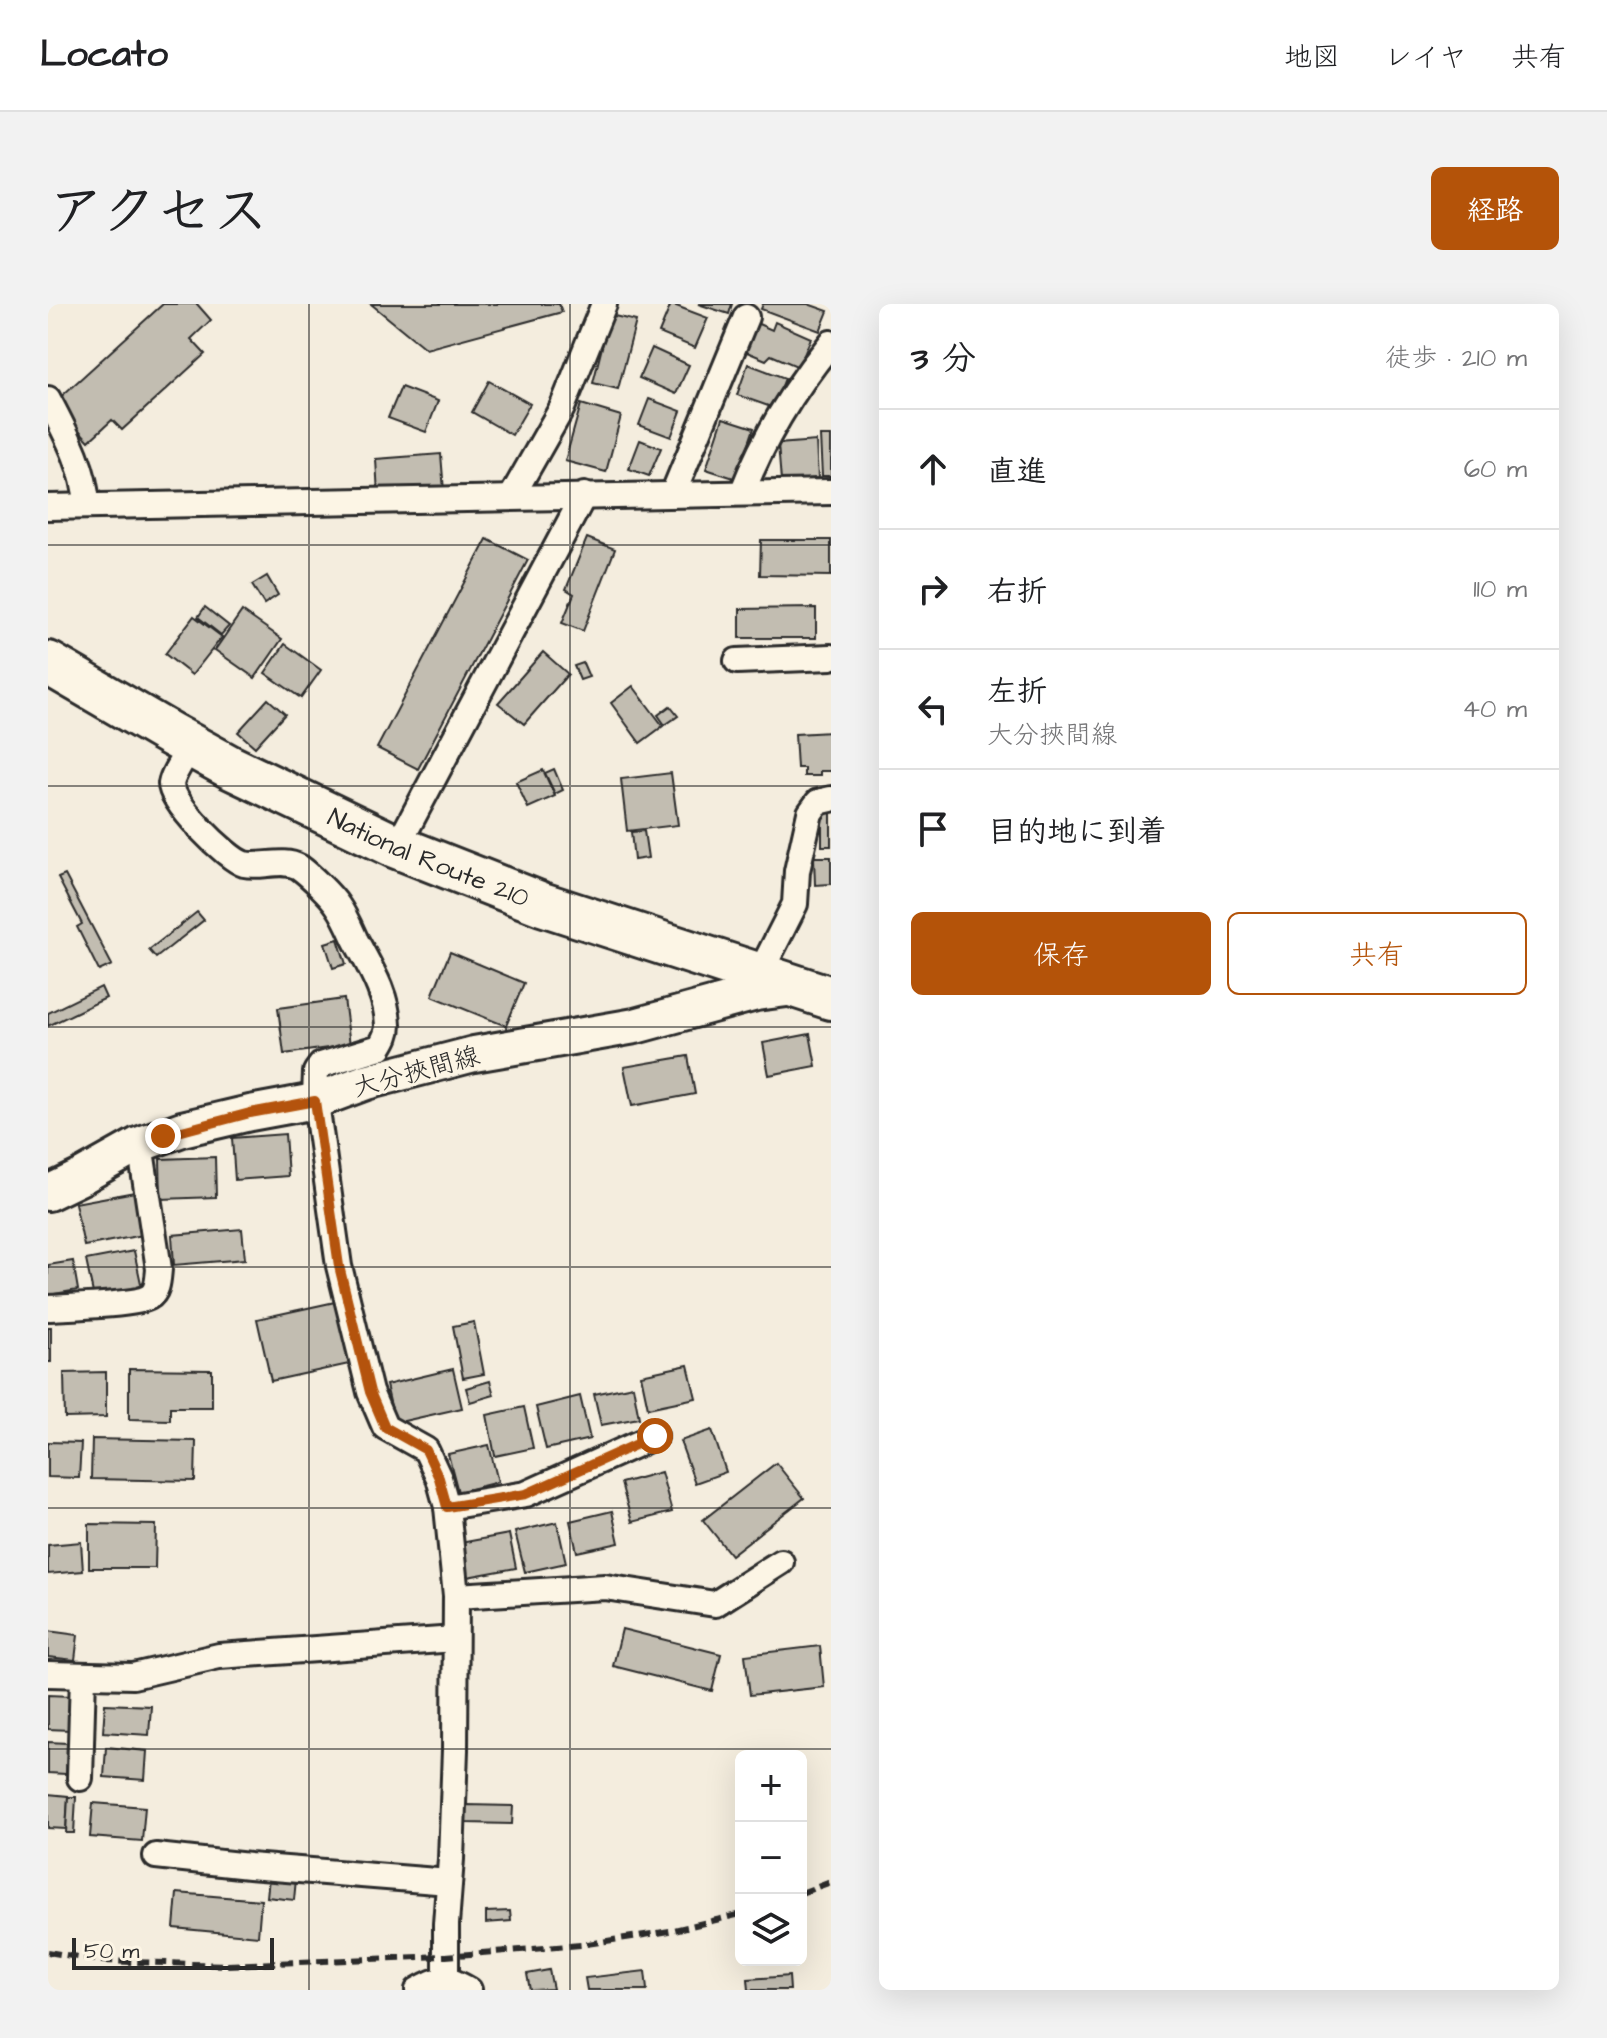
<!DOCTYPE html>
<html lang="ja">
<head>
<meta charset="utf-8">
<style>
	:root { --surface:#fff; --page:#f2f2f2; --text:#202124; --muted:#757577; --line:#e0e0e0; --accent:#b45309 }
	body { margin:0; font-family:"Architects Daughter","Klee One",sans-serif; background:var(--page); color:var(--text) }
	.controls { position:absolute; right:24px; bottom:24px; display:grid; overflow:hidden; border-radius:12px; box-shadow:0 8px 32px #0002 }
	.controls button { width:72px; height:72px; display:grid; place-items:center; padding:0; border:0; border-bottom:2px solid var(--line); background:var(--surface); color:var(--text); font:40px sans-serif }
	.scale { position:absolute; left:24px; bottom:20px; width:202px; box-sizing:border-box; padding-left:8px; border:4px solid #2b2b2b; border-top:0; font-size:22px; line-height:28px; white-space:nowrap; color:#2b2b2b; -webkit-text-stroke:6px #fcf5e5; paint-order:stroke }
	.stop { position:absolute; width:24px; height:24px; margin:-18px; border:6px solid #b45309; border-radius:50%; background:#fff }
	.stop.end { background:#b45309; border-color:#fff; box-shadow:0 2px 8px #0008 }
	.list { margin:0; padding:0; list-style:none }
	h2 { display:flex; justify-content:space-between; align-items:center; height:104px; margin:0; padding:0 32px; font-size:34px }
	h2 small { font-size:26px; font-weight:400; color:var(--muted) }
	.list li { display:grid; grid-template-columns:52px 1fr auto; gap:24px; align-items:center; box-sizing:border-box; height:120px; padding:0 32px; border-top:2px solid var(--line) }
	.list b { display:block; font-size:30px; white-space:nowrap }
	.list p { margin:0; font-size:26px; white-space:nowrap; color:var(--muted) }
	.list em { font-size:26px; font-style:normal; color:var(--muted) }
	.actions { display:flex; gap:16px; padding:24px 32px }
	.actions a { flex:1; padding:18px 0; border:2px solid var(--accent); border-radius:12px; text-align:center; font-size:28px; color:var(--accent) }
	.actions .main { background:var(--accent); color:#fff }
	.icon { flex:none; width:44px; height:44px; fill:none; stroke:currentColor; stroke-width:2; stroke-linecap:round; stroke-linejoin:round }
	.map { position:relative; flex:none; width:783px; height:1686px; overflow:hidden; border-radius:12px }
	header { display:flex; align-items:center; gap:48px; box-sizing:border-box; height:112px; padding:0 40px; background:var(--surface); border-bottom:2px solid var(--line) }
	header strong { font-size:38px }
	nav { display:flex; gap:44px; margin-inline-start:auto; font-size:28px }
	.intro { display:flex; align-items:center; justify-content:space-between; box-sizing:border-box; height:192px; padding:0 48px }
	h1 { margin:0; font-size:56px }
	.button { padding:20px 36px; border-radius:12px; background:var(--accent); color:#fff; font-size:28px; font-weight:700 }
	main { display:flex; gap:48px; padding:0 48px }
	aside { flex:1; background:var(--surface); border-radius:12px; box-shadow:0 8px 32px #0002 }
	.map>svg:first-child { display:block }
</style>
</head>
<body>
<header>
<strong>Locato</strong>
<nav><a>地図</a><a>レイヤ</a><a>共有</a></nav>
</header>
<div class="intro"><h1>アクセス</h1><a class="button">経路</a></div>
<main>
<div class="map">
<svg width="783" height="1686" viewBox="0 0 783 1686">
	<rect width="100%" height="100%" fill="#f4edde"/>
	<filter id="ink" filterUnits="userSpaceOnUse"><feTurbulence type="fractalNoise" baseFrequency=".0125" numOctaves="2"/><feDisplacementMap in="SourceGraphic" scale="16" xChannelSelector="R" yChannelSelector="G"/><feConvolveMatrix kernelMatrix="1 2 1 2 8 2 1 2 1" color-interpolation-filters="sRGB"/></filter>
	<g filter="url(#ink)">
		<g fill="#c2bdb1" stroke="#2b2b2b" stroke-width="2">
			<polygon points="115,0 149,0 163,16 143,35 157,50 74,126 64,116 41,137 6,99"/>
			<polygon points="323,0 511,0 514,8 378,45"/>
			<polygon points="623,0 660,14 647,44 611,29"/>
			<polygon points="650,0 684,0 681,10"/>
			<polygon points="715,0 760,0 780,7 772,27 713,5"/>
			<polygon points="562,11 588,17 570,85 545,79"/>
			<polygon points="706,18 724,26 727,18 763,34 751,63 723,51 718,56 694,46"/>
			<polygon points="604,44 641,61 628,90 591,74"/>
			<polygon points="700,60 737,74 726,104 689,91"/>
			<polygon points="441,77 482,100 464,131 424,108"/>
			<polygon points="353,83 390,97 378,128 340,114"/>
			<polygon points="601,95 633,107 623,133 591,121"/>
			<polygon points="533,100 573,112 558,168 517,157"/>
			<polygon points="675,114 706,124 689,175 658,165"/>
			<polygon points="772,132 783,132 783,172 774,172"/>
			<polygon points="592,136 613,144 601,172 581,165"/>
			<polygon points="768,137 770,174 733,177 730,140"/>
			<polygon points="393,150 396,187 330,191 328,155"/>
			<polygon points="539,234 567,245 535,327 514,319 526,290 518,285"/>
			<polygon points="439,235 480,256 370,465 329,444"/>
			<polygon points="713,236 783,236 783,272 712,271"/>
			<polygon points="219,272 230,291 216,300 204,281"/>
			<polygon points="157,303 181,322 173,331 150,313"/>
			<polygon points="768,304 768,334 692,334 692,305"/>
			<polygon points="194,307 234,335 207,374 167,346"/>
			<polygon points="146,312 174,333 144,371 117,350"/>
			<polygon points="237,340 273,366 253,394 217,369"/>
			<polygon points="495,348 520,370 476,420 450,399"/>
			<polygon points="535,359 541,373 532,376 526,362"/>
			<polygon points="585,382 615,422 592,439 563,399"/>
			<polygon points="220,395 237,410 207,443 190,428"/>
			<polygon points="622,402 630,412 617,421 610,411"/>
			<polygon points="783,428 783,467 772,467 772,472 756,472 756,464 749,464 747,430"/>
			<polygon points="506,465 515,486 507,490 497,469"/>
			<polygon points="495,466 507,492 480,504 468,478"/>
			<polygon points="623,469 630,521 579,527 573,475"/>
			<rect x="774" y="507" width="9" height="35"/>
			<polygon points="596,527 600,554 586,556 583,528"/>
			<polygon points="766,553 783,553 783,580 767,581"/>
			<polygon points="17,571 64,661 51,667 29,623 34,620 10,574"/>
			<polygon points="149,608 156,616 108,654 101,646"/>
			<polygon points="290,635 298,660 285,664 277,639"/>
			<polygon points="402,648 476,679 458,722 384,692"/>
			<polygon points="53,683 58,694 0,722 0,709"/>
			<polygon points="296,695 302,741 236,750 230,704"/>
			<polygon points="762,730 768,762 721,771 715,739"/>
			<polygon points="640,752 647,790 584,802 576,763"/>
			<polygon points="237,830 240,872 187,876 184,834"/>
			<polygon points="167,853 168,893 113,895 112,855"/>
			<polygon points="87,888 95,931 36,942 27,899"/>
			<polygon points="194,925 197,955 126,961 124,931"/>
			<polygon points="86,947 94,984 46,994 38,956"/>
			<polygon points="25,957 30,986 0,991 0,961"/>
			<polygon points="287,998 301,1060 223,1077 209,1015"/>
			<polygon points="426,1018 436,1070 415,1074 405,1022"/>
			<rect x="0" y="1023" width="3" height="35"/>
			<polygon points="640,1061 648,1094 600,1104 593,1071"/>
			<polygon points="81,1065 164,1066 164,1103 122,1103 122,1116 81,1115"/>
			<polygon points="405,1065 414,1104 347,1119 338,1081"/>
			<polygon points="58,1068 58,1113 17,1114 16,1069"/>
			<polygon points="442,1077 446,1091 422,1098 418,1084"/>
			<polygon points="585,1082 591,1114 553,1121 546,1090"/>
			<polygon points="532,1092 542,1135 498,1145 488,1103"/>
			<polygon points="476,1103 485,1144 447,1152 439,1111"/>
			<polygon points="664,1126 678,1168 647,1179 632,1137"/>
			<polygon points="44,1135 148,1137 147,1177 43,1175"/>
			<polygon points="0,1138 33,1139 31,1174 0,1173"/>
			<polygon points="441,1141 450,1178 410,1188 400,1150"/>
			<polygon points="728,1159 756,1194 683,1251 655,1216"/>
			<polygon points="613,1168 624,1208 584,1218 573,1179"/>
			<polygon points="564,1207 571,1239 529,1248 522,1217"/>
			<polygon points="509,1218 518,1259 477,1268 467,1228"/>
			<polygon points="41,1220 108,1221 107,1264 41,1264"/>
			<polygon points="461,1230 468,1264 419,1273 412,1239"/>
			<polygon points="33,1238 35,1267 0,1270 0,1241"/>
			<polygon points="574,1325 673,1350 664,1387 565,1362"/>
			<polygon points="0,1327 30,1331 27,1356 0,1353"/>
			<polygon points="772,1342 776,1383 702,1391 697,1351"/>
			<polygon points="0,1391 23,1392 22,1426 0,1425"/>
			<polygon points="57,1400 103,1402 101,1431 55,1428"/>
			<polygon points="0,1438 19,1439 18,1470 0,1469"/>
			<polygon points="58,1443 99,1447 97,1476 56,1473"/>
			<polygon points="0,1490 20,1492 18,1525 0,1524"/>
			<polygon points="20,1493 28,1493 26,1529 18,1529"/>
			<polygon points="45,1499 97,1503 94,1537 42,1533"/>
			<polygon points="418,1501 465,1502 464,1520 418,1519"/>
			<polygon points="221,1573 248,1575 246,1596 219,1593"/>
			<polygon points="129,1589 213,1596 210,1632 126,1624"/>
			<polygon points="462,1607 463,1617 438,1619 438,1608"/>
			<polygon points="501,1666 505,1685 482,1686 479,1670"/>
			<polygon points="597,1667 599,1686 539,1686 537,1674"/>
			<polygon points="741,1672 742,1686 701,1686 700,1675"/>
		</g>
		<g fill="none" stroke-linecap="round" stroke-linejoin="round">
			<g stroke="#2b2b2b" stroke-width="30">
				<g id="minor">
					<path d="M0 95C17 128 37 163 39 201"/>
					<path d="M694 189C715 135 746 84 783 39"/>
					<polyline points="625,190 698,13"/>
					<polyline points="464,192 514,104 556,0"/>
					<polyline points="0,203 783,188"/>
					<polyline points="689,357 783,353"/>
					<path d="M143 442C137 453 125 468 123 480 122 498 179 555 196 560 213 564 235 554 251 563 262 571 283 591 290 602 297 612 302 624 307 635 321 662 339 689 340 721 340 730 336 736 332 743L273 761 268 768 267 792 291 962 322 1088 337 1123 378 1146 391 1174 399 1203 408 1292 407 1446 403 1555 398 1620V1675"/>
					<polyline points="349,543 536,191"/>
					<polyline points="711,671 747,600 749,567 762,509 770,498 783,495"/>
					<path d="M0 1004C17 1003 89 1001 101 993 110 988 110 975 111 965L92 840"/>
					<polyline points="399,1203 478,1190 607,1132"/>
					<polyline points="408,1292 557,1283 667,1300 733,1258"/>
					<polyline points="0,1370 85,1372 171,1352 407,1335"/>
					<polyline points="32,1474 35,1371"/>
					<polyline points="108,1552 201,1562 401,1578"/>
					<path d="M370 1686C393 1673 398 1673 421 1686"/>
				</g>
			</g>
			<g stroke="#2b2b2b" stroke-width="40">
				<polyline id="secondary" points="0,889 33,873 90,841 134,825 202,809 267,797 318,778 426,750 587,722 708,689 747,684"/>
			</g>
			<g stroke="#2b2b2b" stroke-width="48">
				<g id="trunk">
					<path id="s1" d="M0 359 122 430 182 463 349 543 494 600 783 694"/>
				</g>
			</g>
			<use href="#minor" stroke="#fcf5e5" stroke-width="24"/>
			<use href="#secondary" stroke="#fcf5e5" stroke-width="34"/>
			<use href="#trunk" stroke="#fcf5e5" stroke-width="42"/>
			<g stroke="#2b2b2b" stroke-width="6" stroke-dasharray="12 6" stroke-linecap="butt">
				<polyline points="753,1589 783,1578"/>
				<polyline points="0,1648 54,1657 178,1661 398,1652 533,1641 622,1627 693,1610"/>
			</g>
		</g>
	</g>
	<g fill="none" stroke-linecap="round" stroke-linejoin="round" filter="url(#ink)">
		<polyline stroke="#b45309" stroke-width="10" points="115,832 202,809 267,797 291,962 322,1088 337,1123 378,1146 391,1174 399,1203 478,1190 607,1132"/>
	</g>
	<path fill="none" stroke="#2b2b2b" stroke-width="2" stroke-opacity="0.55" d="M261 0V1686M522 0V1686M0 241H783M0 482H783M0 723H783M0 963H783M0 1204H783M0 1445H783"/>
	<g text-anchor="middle" stroke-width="6" stroke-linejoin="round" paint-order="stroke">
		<g font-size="26" fill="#2b2b2b" stroke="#fcf5e5">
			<text dy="9" stroke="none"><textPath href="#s1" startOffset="428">National Route 210</textPath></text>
			<text transform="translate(368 767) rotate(-15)" y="9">大分挾間線</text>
		</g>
	</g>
</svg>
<div class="controls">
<button>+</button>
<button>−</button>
<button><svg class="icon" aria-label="layers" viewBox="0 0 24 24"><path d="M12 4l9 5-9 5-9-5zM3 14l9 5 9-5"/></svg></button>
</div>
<div class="scale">50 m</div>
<div class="stop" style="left:607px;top:1132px"></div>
<div class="stop end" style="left:115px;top:832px"></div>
</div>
<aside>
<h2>3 分<small>徒歩 · 210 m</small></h2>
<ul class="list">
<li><svg class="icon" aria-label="ahead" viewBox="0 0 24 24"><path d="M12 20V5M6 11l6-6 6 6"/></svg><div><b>直進</b></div><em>60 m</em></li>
<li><svg class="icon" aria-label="right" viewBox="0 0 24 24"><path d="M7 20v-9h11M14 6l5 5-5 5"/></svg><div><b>右折</b></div><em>110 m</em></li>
<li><svg class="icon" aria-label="left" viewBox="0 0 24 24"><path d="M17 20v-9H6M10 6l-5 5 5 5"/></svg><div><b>左折</b><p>大分挾間線</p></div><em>40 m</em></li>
<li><svg class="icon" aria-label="arrive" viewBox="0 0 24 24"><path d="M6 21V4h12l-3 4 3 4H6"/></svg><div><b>目的地に到着</b></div></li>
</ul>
<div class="actions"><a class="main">保存</a><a>共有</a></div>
</aside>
</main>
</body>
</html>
